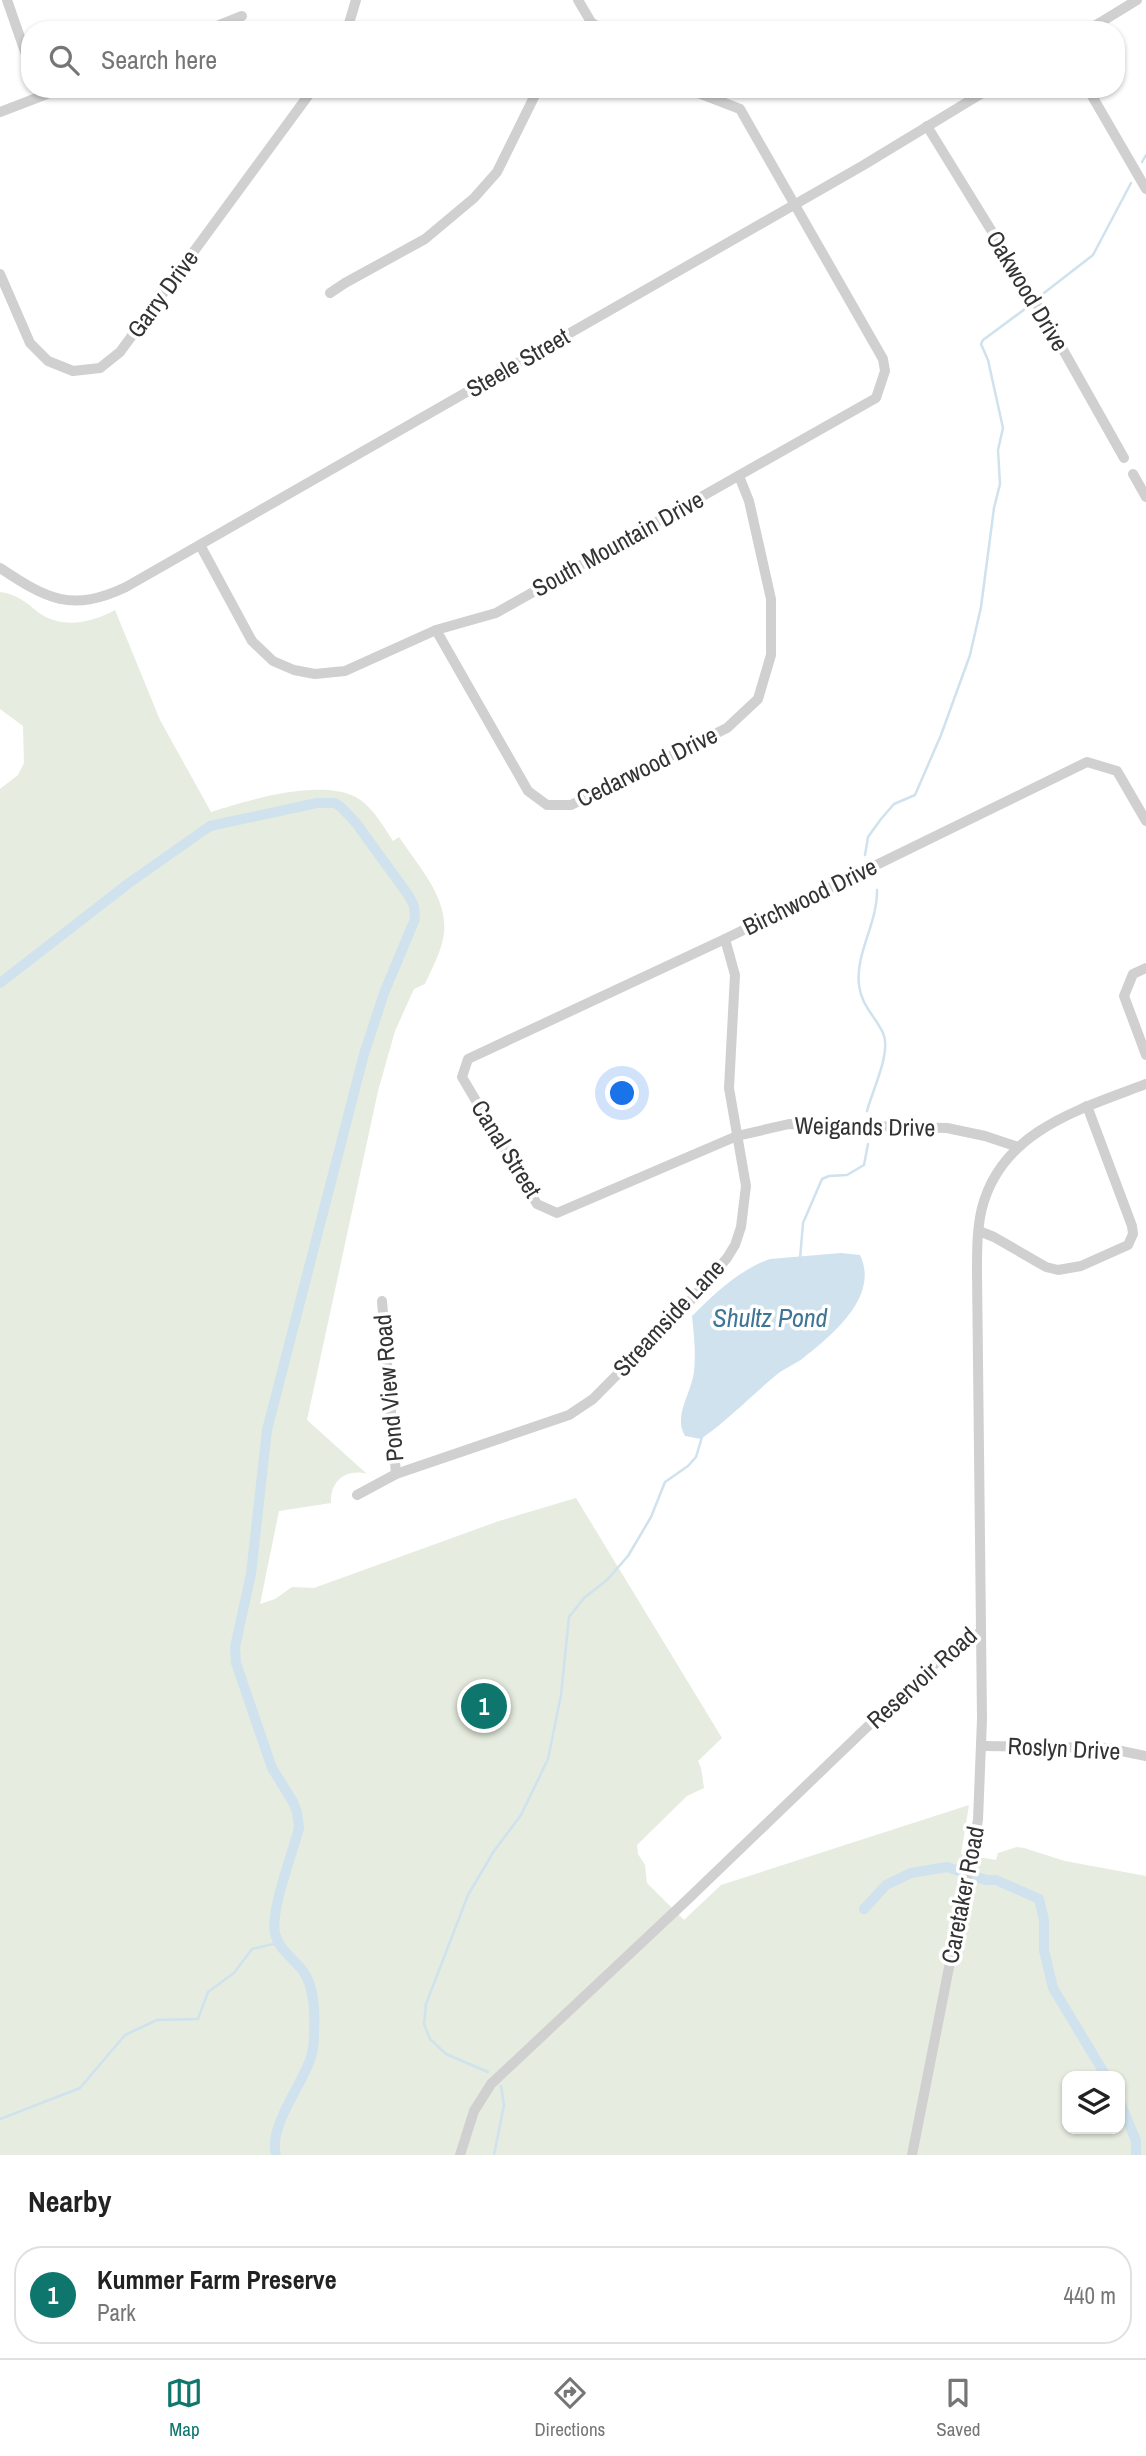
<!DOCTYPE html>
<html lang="en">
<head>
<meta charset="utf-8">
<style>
	:root { --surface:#fff; --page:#f6f6f6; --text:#222; --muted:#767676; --line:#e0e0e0; --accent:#0f766e }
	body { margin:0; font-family:"Archivo Narrow",sans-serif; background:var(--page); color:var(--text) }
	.controls { position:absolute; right:21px; bottom:21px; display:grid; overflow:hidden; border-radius:14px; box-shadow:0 2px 5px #0004 }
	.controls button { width:63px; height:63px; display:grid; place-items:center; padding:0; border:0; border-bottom:2px solid var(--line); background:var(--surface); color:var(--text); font:35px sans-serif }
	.you { position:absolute; left:623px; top:1094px; width:24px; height:24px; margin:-18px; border:5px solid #fff; border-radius:50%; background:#1a73e8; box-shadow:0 0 0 10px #1a73e833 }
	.badge { display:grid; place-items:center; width:46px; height:46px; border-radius:50%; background:var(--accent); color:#fff; font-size:23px; font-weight:700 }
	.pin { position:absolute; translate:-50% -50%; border:4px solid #fff; box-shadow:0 2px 7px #0006 }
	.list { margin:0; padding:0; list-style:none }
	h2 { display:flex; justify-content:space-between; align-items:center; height:91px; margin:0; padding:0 28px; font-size:30px }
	h2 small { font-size:23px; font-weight:400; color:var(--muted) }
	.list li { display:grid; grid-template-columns:46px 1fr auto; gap:21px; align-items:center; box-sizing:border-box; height:98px; margin:0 14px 14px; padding:0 14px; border:2px solid var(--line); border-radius:28px }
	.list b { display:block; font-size:26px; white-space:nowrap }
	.list p { margin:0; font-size:23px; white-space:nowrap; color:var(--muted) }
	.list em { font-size:23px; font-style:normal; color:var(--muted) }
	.icon { flex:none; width:38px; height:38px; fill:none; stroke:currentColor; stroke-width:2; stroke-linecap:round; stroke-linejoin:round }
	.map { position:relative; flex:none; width:1146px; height:2155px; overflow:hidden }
	.search { position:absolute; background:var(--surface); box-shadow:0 2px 5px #0004; left:21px; right:21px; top:21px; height:77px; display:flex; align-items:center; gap:18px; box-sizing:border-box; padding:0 24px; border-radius:28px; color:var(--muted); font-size:26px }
	.sheet { height:203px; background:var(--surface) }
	nav { display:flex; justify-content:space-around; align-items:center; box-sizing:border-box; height:98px; border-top:2px solid var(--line); background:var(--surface); font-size:19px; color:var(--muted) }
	nav a { display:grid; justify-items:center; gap:4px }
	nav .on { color:var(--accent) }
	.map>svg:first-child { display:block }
</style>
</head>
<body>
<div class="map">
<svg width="1146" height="2155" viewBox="0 0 1146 2155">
	<rect width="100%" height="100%" fill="#fff"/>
	<path fill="#e6ecdf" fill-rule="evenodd" d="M0 592C17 594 27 603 39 613 62 629 92 623 115 610L160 720 211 812C248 800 324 777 359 799 374 809 383 826 393 841L399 837C418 866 448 897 444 933 442 951 432 968 425 984L414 989 395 1031 378 1091 307 1420 367 1474C346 1468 330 1481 331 1503L279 1511 260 1604 275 1599 292 1587 314 1588 499 1521 576 1498 722 1738 698 1761 701 1768 704 1788 687 1796 637 1845 638 1854 645 1865 647 1883 684 1920 721 1885 969 1805 961 1854 996 1860 998 1853 1017 1847 1024 1848 1065 1861 1146 1876V2155H0V789L18 775 24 763 23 726 0 709ZM1067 2076H1120V2129H1067Z"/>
	<path fill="#cfe2ee" d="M841 1253 860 1255C880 1297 832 1335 802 1359 793 1365 783 1369 775 1376 750 1397 728 1420 701 1439L685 1436C673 1416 691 1394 694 1372 696 1354 694 1334 692 1316 715 1293 739 1270 770 1259Z"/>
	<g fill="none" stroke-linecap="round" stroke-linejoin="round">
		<g stroke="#cfe2ee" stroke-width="2.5">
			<polyline points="1142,162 1146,155"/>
			<polyline points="1044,293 1093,255 1131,183"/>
			<polyline points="865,855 868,837 881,819 894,804 915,795 941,735 970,655 981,607 994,508 1000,484 998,450 1003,428 988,360 981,344 983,340 1025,309"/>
			<path d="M867 1111C872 1091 892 1052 883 1033 875 1016 861 1005 859 985 855 954 878 922 877 890"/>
			<polyline points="800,1259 803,1223 822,1179 829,1176 847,1175 864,1165 868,1144"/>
			<polyline points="488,2072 446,2054 430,2039 424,2024 426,2004 468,1895 494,1851 521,1815 548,1759 561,1695 569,1617 584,1598 607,1580 628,1556 651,1517 665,1482 688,1466 696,1457 702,1437"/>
			<polyline points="0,2119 80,2088 125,2035 157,2020 198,2019 208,1992 234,1973 252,1949 278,1943"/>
			<polyline points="494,2155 504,2105 501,2086"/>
		</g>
		<g stroke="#cfe2ee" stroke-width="10">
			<path d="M0 983 129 883 210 826 317 803H335L342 808 356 823 409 896 414 906 415 919 384 993 364 1054 267 1430 251 1574 235 1647 236 1663 272 1768 293 1802 297 1812 299 1828C293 1852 270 1911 275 1933 278 1949 293 1958 303 1971 315 1988 315 2014 314 2034 314 2042 313 2052 310 2060 301 2086 268 2128 276 2155"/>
			<polyline points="864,1909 886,1885 911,1873 947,1867 986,1880 996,1880 1039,1899 1044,1920 1044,1950 1053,1988 1106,2076"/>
			<polyline points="1120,2102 1136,2141 1136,2155"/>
		</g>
		<g stroke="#d0d0d0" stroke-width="10">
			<polyline points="7,0 30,66"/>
			<polyline points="578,0 591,22 602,30"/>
			<polyline points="207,30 242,16"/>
			<polyline points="347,30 356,0"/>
			<polyline points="1088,30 1137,0"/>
			<polyline points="1088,89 1146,189"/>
			<polyline points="0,112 60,89"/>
			<polyline points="927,126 1044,316 1124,458"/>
			<polyline points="0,274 30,343 48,361 73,371 100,368 120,352 313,89"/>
			<polyline points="330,293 345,283 425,239 474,198 497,172 538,89"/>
			<polyline points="1133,474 1146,497"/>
			<polyline points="200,545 252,641 273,661 294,670 315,674 345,671 436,630 496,613 876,398 885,371 883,359 740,109 688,89"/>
			<path d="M0 568C47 599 71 613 126 587L862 166 989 89"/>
			<polyline points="436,630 528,791 547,805 571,805 727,728 758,699 771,655 771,599 749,501 739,476"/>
			<polyline points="1146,968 1133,974 1124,996 1146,1055"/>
			<polyline points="1018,1147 985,1136 947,1128 789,1124 737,1136 557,1213 537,1204 462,1077 468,1059 725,939 1087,762 1117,771 1146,821"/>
			<polyline points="979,1231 994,1237 1046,1267 1058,1270 1081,1266 1128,1245 1133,1234 1132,1226 1087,1106"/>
			<polyline points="382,1301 396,1474"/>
			<polyline points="357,1495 396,1474 569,1415 593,1399 692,1299 727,1258 735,1245 741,1227 746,1186 729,1088 735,975 725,939"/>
			<polyline points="982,1746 1107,1748 1146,1756"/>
			<polyline points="460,2155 474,2111 491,2084 687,1900 915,1681 955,1647 981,1632"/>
			<path d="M912 2155 978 1820 982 1719 977 1272C977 1250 977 1228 982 1208 1002 1130 1081 1109 1146 1084"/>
		</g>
	</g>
	<g text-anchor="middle" stroke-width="7" stroke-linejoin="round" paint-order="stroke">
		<g font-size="24" fill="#333" stroke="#fff">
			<text transform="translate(1027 291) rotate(59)" y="8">Oakwood Drive</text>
			<text transform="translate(163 294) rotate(-54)" y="8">Garry Drive</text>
			<text transform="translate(518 363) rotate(-30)" y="8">Steele Street</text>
			<text transform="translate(618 544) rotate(-29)" y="8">South Mountain Drive</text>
			<text transform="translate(647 767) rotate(-26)" y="8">Cedarwood Drive</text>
			<text transform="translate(810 897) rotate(-26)" y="8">Birchwood Drive</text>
			<text transform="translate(865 1127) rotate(1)" y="8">Weigands Drive</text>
			<text transform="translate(506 1149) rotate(58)" y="8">Canal Street</text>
			<text transform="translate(669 1318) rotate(-47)" y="8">Streamside Lane</text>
			<text transform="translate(389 1388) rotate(-95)" y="8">Pond View Road</text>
			<text transform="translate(922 1678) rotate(-42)" y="8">Reservoir Road</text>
			<text transform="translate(1064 1749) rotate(3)" y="8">Roslyn Drive</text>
			<text transform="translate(963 1895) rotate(-79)" y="8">Caretaker Road</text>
		</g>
		<g font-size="26" font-style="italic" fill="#3f7597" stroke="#fff">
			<text x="770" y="1327">Shultz Pond</text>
		</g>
	</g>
</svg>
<div class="controls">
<button><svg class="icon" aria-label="layers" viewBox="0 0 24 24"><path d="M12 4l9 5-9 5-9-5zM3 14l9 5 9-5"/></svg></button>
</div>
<div class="you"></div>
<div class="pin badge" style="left:484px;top:1706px">1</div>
<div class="search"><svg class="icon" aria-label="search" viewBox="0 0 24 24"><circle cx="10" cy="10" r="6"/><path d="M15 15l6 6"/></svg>Search here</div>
</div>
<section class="sheet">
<h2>Nearby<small></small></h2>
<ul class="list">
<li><span class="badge">1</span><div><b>Kummer Farm Preserve</b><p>Park</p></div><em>440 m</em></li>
</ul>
</section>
<nav>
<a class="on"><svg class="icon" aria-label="map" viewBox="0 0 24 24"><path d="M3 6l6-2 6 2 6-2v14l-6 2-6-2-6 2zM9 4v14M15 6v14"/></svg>Map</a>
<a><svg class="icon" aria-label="directions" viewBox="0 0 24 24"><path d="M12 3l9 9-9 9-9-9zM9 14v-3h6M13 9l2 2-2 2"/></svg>Directions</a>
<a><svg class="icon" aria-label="saved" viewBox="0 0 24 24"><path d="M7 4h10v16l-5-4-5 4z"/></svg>Saved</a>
</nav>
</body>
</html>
